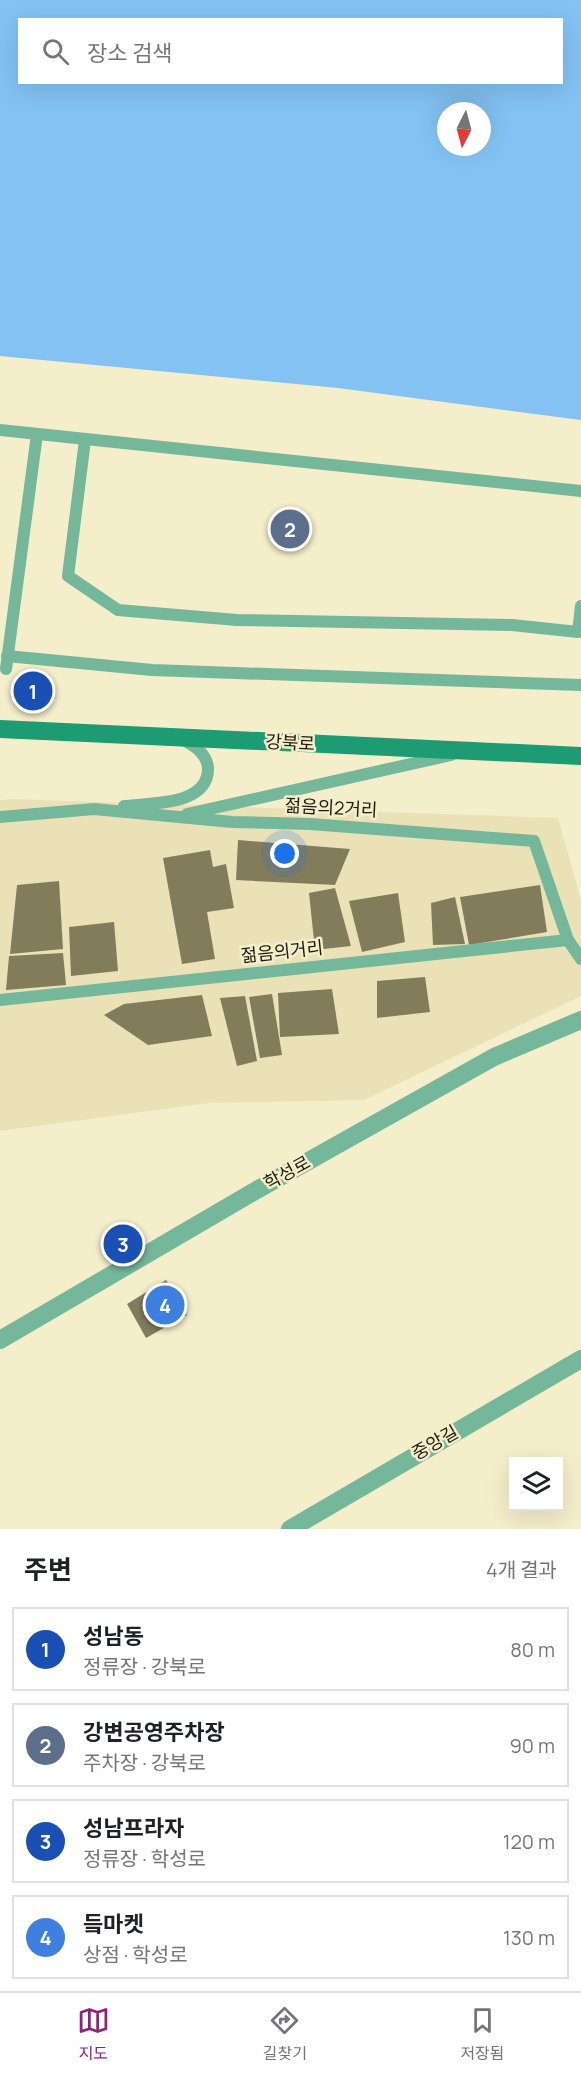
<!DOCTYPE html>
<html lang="ko">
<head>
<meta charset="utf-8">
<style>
	:root { --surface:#fff; --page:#f6f6f6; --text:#202124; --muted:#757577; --line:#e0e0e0; --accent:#941e7c }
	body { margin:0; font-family:Manrope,"Noto Sans KR",sans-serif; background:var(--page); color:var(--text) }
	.controls { position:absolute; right:18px; bottom:18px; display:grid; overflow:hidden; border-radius:0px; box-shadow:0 6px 24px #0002 }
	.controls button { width:54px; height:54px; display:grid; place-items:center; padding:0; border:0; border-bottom:2px solid var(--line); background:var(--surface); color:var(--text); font:30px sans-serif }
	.compass { position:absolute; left:437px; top:102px; width:54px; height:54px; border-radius:50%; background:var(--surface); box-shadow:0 6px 24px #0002; rotate:186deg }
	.you { position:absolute; left:285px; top:854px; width:21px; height:21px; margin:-15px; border:4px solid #fff; border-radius:50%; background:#1a73e8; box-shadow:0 0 0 9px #1a73e833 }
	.badge { display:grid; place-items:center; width:39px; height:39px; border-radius:50%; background:var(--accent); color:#fff; font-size:20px; font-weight:700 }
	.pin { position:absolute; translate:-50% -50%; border:3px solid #fff; box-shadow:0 2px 6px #0006 }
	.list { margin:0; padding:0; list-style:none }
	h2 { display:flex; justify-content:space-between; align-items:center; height:78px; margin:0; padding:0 24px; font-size:26px }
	h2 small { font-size:20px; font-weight:400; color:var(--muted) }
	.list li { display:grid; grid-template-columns:39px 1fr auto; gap:18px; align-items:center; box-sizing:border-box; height:84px; margin:0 12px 12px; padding:0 12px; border:2px solid var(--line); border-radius:0px }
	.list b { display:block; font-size:22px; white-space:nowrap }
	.list p { margin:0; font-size:20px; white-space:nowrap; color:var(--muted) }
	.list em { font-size:20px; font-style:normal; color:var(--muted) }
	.icon { flex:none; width:33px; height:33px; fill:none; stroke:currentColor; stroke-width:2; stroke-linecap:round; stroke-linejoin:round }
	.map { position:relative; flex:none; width:581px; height:1529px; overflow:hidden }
	.search { position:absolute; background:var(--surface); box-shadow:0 6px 24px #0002; left:18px; right:18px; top:18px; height:66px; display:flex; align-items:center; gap:15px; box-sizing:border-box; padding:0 21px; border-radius:0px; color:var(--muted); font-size:22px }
	.sheet { height:462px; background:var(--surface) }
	nav { display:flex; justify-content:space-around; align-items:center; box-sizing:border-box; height:84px; border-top:2px solid var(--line); background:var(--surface); font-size:16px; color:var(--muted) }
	nav a { display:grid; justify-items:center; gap:3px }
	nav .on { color:var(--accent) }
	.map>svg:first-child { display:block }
</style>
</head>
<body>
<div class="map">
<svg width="581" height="1529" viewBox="0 0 581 1529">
	<rect width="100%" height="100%" fill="#f5eeca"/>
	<polygon fill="#eae2b6" points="13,799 558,818 581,900 581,996 364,1100 209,1103 0,1131 0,800"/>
	<path fill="#83c2f3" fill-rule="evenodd" d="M0 0H581V420L338 388 0 356ZM20 20H562V82H20ZM446 111H482V147H446Z"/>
	<g fill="#827c5b">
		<polygon points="238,840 350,849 335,885 236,880"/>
		<polygon points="210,850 213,867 226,864 234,908 207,912 215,959 182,964 163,858"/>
		<polygon points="59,881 63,949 10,954 17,885"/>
		<polygon points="540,885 547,932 469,945 460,897"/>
		<polygon points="335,888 351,946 315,950 309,893"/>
		<polygon points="398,893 405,942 362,952 349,901"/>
		<polygon points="455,897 465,944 433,945 431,903"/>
		<polygon points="114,922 118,971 71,976 69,927"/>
		<polygon points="63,953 66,985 6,990 9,956"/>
		<polygon points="425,977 430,1012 377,1018 377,981"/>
		<polygon points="332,989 339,1034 280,1037 278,993"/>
		<polygon points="272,994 282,1055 260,1058 249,997"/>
		<polygon points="202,995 212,1036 148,1045 104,1015 124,1004"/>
		<polygon points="245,996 257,1061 237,1066 220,998"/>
		<polygon points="166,1280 187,1315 146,1338 127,1304"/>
	</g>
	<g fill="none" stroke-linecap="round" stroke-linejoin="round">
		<g stroke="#74b79a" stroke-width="12">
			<polyline points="0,430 581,491"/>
			<polyline points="85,440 68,576 118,610 237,620 512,625 578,632 581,606"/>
			<polyline points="7,656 152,670 581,685"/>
			<polyline points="6,669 37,434"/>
			<path d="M124 806C150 803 209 806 208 768 207 753 193 745 181 739"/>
			<polyline points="187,814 451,755"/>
			<polyline points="0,817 94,809 232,822 310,824 534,841 568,940 581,959"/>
			<polyline points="0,1000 568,940"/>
		</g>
		<g stroke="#74b79a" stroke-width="18">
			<polyline points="0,1340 255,1191 494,1057 581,1020"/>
			<polyline points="290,1529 581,1359"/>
		</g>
		<polyline stroke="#1d9b72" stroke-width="18" points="0,729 581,756"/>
	</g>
	<g text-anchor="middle" stroke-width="5" stroke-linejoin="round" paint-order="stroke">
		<g font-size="18" fill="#1e1c0f" stroke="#f5eeca">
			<text transform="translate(290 743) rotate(3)" y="6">강북로</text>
			<text transform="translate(331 808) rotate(3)" y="6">젊음의2거리</text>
			<text transform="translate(282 952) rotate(-6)" y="6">젊음의거리</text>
			<text transform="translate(287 1173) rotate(-29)" y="6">학성로</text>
			<text transform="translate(435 1443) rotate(-30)" y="6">중앙길</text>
		</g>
	</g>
</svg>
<div class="controls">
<button><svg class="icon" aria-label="layers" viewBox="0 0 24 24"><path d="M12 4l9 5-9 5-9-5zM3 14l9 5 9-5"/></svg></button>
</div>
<svg class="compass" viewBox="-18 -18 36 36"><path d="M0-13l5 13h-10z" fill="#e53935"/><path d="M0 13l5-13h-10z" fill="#757577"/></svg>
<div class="you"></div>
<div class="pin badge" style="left:33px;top:691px;background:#1a4fb4">1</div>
<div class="pin badge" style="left:290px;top:529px;background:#5c6f8a">2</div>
<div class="pin badge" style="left:123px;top:1244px;background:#1a4fb4">3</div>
<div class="pin badge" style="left:165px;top:1305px;background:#3f7fe0">4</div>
<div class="search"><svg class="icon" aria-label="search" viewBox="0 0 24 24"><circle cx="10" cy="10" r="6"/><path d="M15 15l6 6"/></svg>장소 검색</div>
</div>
<section class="sheet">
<h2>주변<small>4개 결과</small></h2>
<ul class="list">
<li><span class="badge" style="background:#1a4fb4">1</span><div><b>성남동</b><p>정류장 · 강북로</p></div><em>80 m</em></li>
<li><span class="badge" style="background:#5c6f8a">2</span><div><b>강변공영주차장</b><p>주차장 · 강북로</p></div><em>90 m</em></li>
<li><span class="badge" style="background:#1a4fb4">3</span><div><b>성남프라자</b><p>정류장 · 학성로</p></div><em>120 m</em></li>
<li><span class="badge" style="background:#3f7fe0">4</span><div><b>듴마켓</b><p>상점 · 학성로</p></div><em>130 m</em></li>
</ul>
</section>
<nav>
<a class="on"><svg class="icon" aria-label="map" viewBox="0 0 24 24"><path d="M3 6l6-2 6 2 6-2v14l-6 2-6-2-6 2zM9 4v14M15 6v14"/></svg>지도</a>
<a><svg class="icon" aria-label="directions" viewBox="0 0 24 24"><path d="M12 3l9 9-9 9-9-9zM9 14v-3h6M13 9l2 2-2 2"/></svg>길찾기</a>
<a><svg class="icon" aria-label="saved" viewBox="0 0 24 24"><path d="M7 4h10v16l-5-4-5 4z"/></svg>저장됨</a>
</nav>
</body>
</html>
